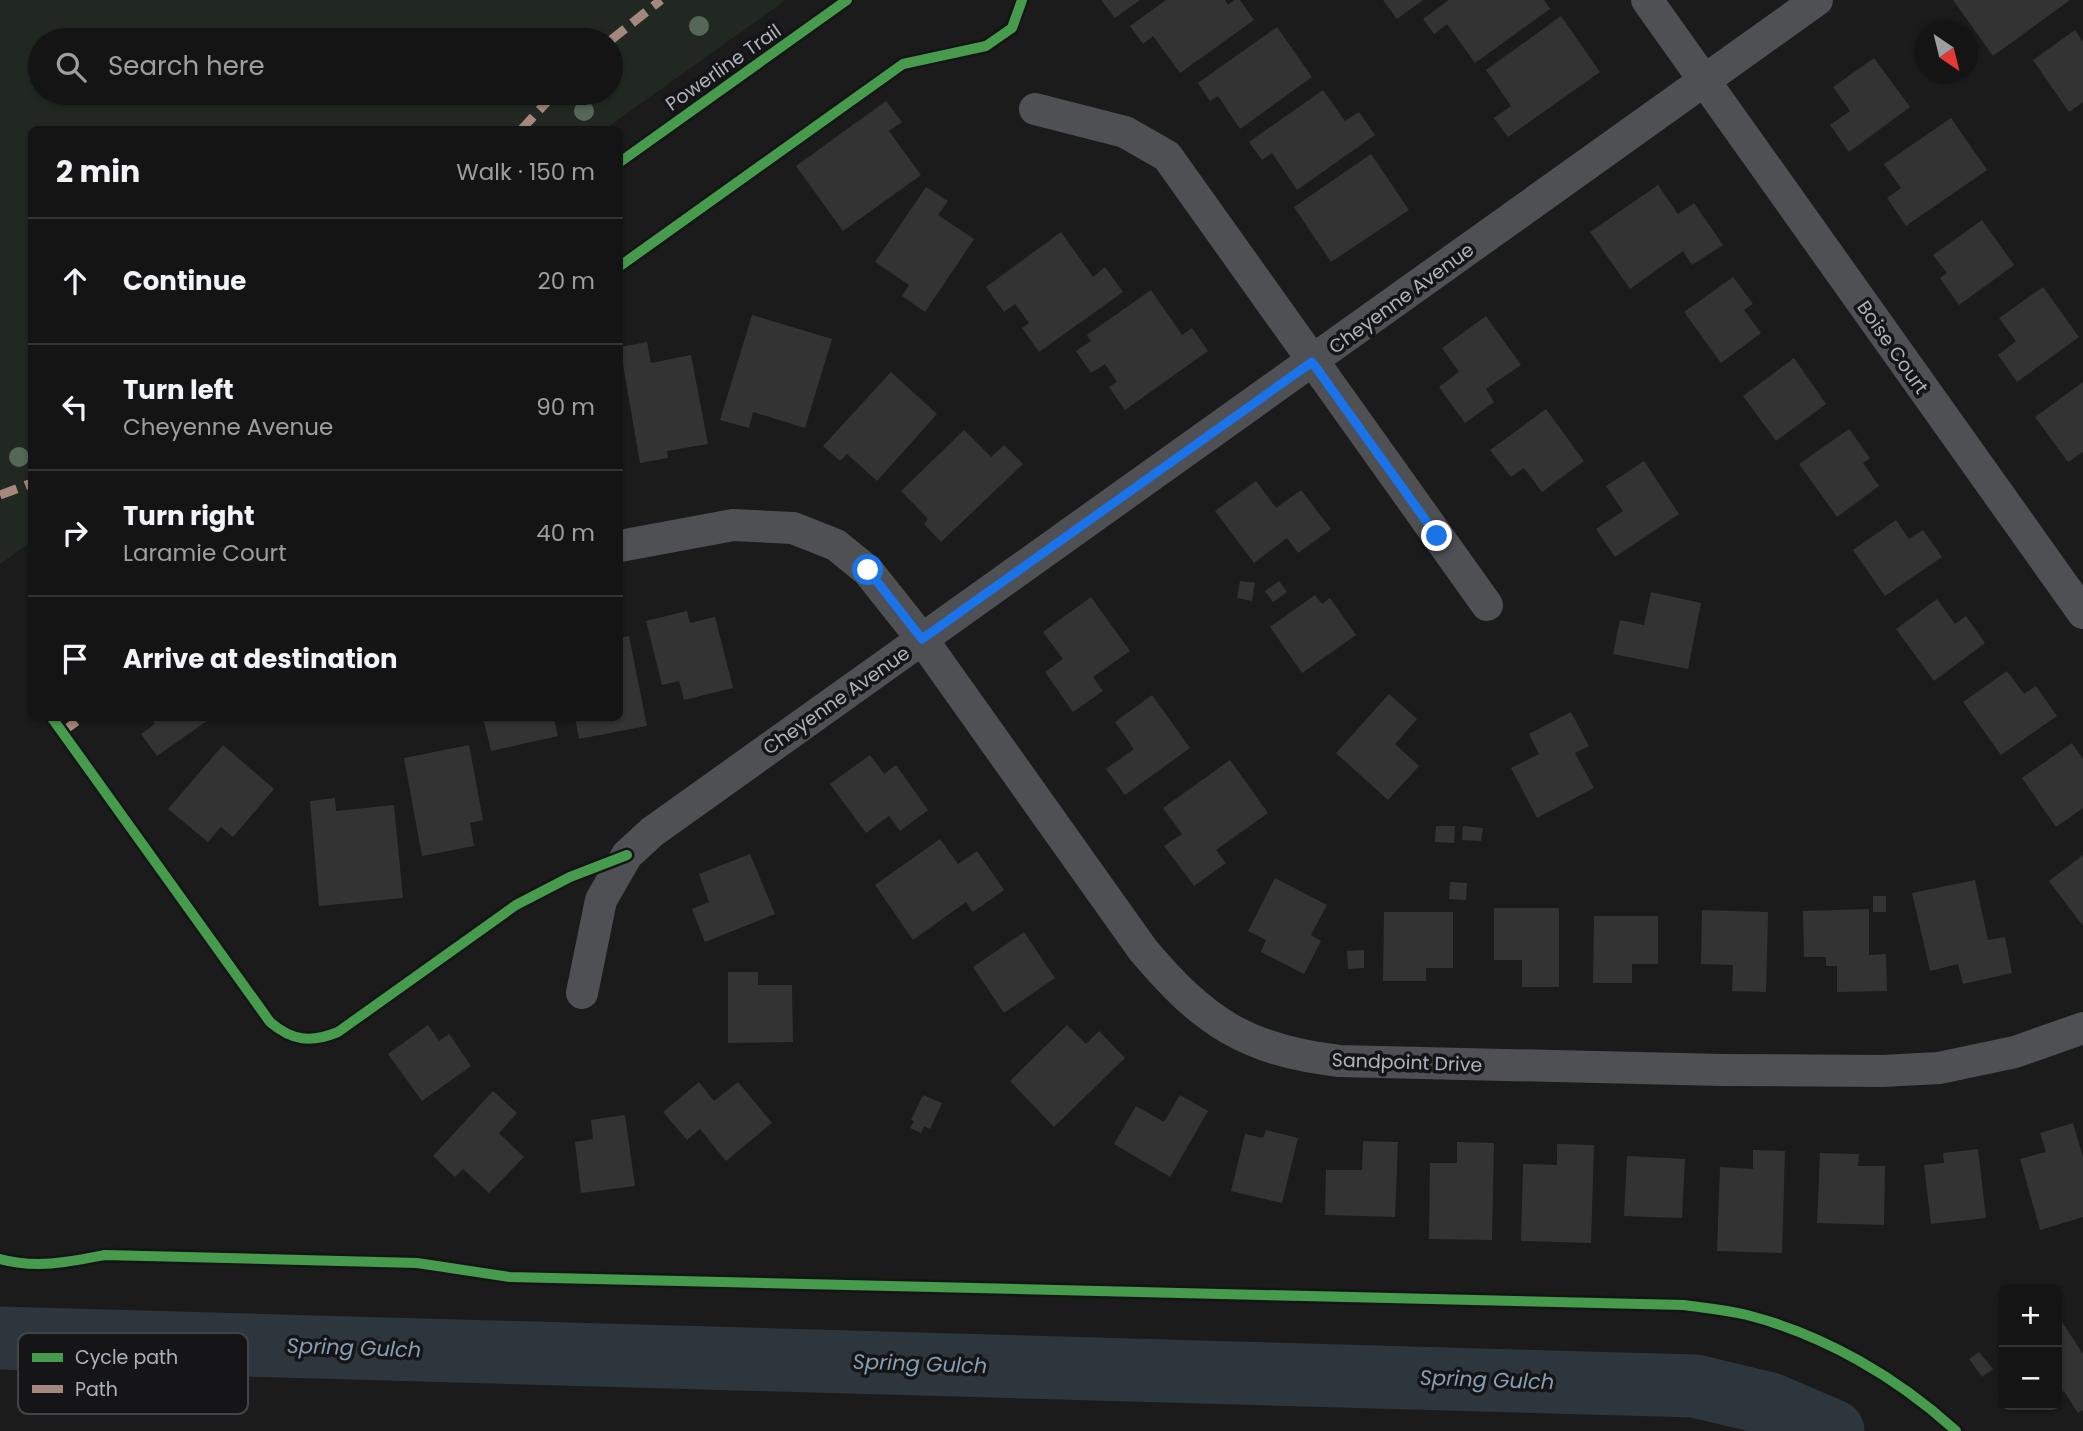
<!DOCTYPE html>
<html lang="en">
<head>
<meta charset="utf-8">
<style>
	:root { --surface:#141414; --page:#1d1d1d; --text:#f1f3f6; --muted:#9d9ea0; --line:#333334 }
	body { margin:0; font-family:Poppins,sans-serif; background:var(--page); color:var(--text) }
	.controls { position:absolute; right:21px; bottom:21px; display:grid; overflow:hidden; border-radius:10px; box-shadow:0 2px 5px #0004 }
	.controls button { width:63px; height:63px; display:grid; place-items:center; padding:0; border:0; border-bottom:2px solid var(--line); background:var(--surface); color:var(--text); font:35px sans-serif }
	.compass { position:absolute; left:1915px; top:21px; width:63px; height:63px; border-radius:50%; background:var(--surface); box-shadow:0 2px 5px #0004; rotate:145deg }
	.stop { position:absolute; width:21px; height:21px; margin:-16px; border:5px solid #1a73e8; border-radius:50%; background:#fff }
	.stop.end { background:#1a73e8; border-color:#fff; box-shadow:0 2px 7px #0008 }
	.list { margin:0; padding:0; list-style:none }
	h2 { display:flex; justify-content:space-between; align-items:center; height:91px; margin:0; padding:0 28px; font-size:30px }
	h2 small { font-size:23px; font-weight:400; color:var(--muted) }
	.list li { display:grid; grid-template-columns:46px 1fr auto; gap:21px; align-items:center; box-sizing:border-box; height:126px; padding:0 28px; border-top:2px solid var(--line) }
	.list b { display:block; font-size:26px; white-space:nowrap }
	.list p { margin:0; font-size:23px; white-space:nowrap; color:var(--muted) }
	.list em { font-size:23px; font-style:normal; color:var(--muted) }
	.icon { flex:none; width:38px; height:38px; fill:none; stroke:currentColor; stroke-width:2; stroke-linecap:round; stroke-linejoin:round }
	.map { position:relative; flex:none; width:2083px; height:1431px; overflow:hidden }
	.search { position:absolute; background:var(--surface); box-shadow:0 2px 5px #0004; left:28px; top:28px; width:595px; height:77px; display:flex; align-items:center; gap:18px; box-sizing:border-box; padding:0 24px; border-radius:38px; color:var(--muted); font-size:26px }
	.panel { position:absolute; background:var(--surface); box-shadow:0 2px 5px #0004; left:28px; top:126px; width:595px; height:595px; border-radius:10px }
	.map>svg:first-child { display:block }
</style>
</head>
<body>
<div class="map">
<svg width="2083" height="1431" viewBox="0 0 2083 1431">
	<rect width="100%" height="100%" fill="#1b1b1b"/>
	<path fill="#212822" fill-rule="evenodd" d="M0 0H786L605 129 32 130 31 542 0 564ZM40 40H611V93H40Z"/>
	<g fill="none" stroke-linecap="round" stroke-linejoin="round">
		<polyline stroke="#2e363d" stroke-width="63" points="0,1338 1695,1386 1770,1404 1833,1431"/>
	</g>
	<g fill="#333">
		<polygon points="1101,0 1140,0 1115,18"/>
		<polygon points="1166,0 1225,0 1228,5 1234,0 1240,0 1254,20 1180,73 1153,36 1143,44 1130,26"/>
		<polygon points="1383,0 1423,0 1397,19"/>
		<polygon points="1449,0 1544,0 1550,9 1475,63 1447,24 1434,34 1423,19"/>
		<polygon points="1953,0 2070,0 1993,56"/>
		<polygon points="1561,16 1600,72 1508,137 1494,118 1511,106 1486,70"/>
		<polygon points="1277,27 1312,77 1240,129 1218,96 1210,101 1198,83"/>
		<polygon points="2075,30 2083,42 2083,102 2069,112 2033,60"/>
		<polygon points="1874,58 1910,107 1849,152 1830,125 1850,111 1833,87"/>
		<polygon points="1323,90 1345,121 1359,112 1375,135 1297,190 1272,153 1262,160 1249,142"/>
		<polygon points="886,101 902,122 889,131 921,175 843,231 796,166"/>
		<polygon points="1951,118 1987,170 1906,226 1887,198 1901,188 1884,164"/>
		<polygon points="1371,154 1409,210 1331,262 1294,207"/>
		<polygon points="1658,185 1678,214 1694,203 1723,245 1692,265 1683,251 1630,289 1590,232"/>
		<polygon points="926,187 948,201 938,215 974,239 925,312 902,296 909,285 875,262"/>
		<polygon points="1982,220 2014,265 1959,305 1940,278 1947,273 1933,255"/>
		<polygon points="1061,232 1093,277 1105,267 1123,292 1039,352 1022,328 1029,323 1015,304 1004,312 986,287"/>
		<polygon points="1733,277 1753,304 1744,310 1761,333 1721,363 1684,312"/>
		<polygon points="2043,287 2079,337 2017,382 1998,355 2016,341 1999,318"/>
		<polygon points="1151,290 1182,335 1192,328 1208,351 1125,410 1109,387 1117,382 1105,364 1091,373 1076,351 1091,341 1087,335"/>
		<polygon points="752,315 832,339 805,428 753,412 749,428 720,420"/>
		<polygon points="1486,316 1521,365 1486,389 1494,402 1465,423 1439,387 1459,372 1442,348"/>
		<polygon points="647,342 651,363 691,355 708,444 667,451 668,458 640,463 620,347"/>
		<polygon points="1794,358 1826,404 1776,441 1743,396"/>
		<polygon points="891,372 937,414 877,481 847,454 840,461 823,446"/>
		<polygon points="2083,382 2083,452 2068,462 2035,417"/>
		<polygon points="1546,409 1584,461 1542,492 1524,468 1511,477 1490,450"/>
		<polygon points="1849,429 1870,458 1863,463 1879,486 1837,517 1799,464"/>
		<polygon points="964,430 991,457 1004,445 1023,464 941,542 924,524 928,519 901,491"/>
		<polygon points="1644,461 1679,514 1615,557 1596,529 1623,511 1606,486"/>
		<polygon points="1256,481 1276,508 1301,490 1331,529 1298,553 1287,538 1254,563 1215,511"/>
		<polygon points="1896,520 1909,539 1923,530 1942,557 1885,596 1853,550"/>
		<polygon points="1240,581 1255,583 1252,601 1237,598"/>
		<polygon points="1279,581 1287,592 1273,602 1265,591"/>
		<polygon points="1651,592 1701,603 1688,669 1613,654 1620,620 1644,625"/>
		<polygon points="1315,595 1322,604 1330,598 1356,635 1302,673 1270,627"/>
		<polygon points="1091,597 1130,651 1093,677 1103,691 1073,712 1045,672 1063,659 1043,632"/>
		<polygon points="1937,599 1955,624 1966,616 1985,643 1934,681 1896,629"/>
		<polygon points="687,611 690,623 715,617 733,688 684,700 679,681 662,685 646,621"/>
		<polygon points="629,636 647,726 579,739 575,718 620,718 620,638"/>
		<polygon points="2007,671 2024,694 2036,686 2057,716 2001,755 1963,702"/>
		<polygon points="1389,694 1417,719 1395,744 1419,766 1388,800 1336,753"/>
		<polygon points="1152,695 1190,748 1125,795 1106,769 1134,749 1115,722"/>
		<polygon points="1571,712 1589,746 1575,753 1594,788 1537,818 1511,768 1539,754 1529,734"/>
		<polygon points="151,718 211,718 157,756 141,734 155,724"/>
		<polygon points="483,718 554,718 558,736 491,751"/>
		<polygon points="2072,743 2083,759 2083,808 2056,827 2022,778"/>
		<polygon points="223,745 274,789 233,837 221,827 208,842 168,809"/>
		<polygon points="469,745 483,820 470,823 474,846 422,856 404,758"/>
		<polygon points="870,755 884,774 896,765 928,810 900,831 889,816 866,833 830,784"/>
		<polygon points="1230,760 1268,813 1216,850 1226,863 1194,886 1164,846 1182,834 1163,808"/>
		<polygon points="335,798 336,811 394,805 403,898 319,906 310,801"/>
		<polygon points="1436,826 1455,826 1454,843 1435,842"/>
		<polygon points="1463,826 1483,828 1481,841 1462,840"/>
		<polygon points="940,839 958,864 977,851 1004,890 973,912 966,902 913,940 875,885"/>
		<polygon points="750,854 775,914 705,942 692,909 709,902 699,874"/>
		<polygon points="2083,855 2083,926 2049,881"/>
		<polygon points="1275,878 1327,905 1311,935 1321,941 1304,974 1261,952 1266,940 1248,931"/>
		<polygon points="1975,880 1988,940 2005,937 2012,973 1963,984 1958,964 1930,971 1912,893"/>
		<polygon points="1450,882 1467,883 1466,900 1449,899"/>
		<rect x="1873" y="896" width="13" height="16"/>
		<polygon points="1494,908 1559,908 1559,987 1522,987 1522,960 1494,960"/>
		<polygon points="1869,909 1869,955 1886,954 1887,991 1837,992 1837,966 1826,966 1826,957 1804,957 1803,911"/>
		<polygon points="1702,910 1768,912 1766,992 1732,991 1733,965 1701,964"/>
		<polygon points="1384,912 1453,912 1453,968 1426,968 1426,981 1383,981"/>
		<polygon points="1594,916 1658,916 1658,964 1632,964 1632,983 1593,983"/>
		<polygon points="1024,932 1055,978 1004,1013 973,967"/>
		<polygon points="1364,950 1364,968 1348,969 1347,951"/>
		<polygon points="728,972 758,972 758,985 792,985 793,1042 728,1043"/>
		<polygon points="428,1025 439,1041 449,1034 471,1066 422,1101 388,1054"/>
		<polygon points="1067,1025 1086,1044 1099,1031 1125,1058 1054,1127 1010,1081"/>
		<polygon points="699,1082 714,1101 738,1082 772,1123 726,1161 700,1129 687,1140 663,1112"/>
		<polygon points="493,1091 517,1113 499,1133 524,1157 489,1193 463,1169 455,1177 433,1156"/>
		<polygon points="923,1095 942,1103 930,1129 924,1126 921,1133 910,1128 914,1121 911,1120"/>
		<polygon points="1180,1095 1208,1111 1170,1177 1114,1144 1136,1106 1164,1122"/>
		<polygon points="625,1115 635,1186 581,1193 575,1142 593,1139 591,1120"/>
		<polygon points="2073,1123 2083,1157 2083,1217 2040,1230 2020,1159 2046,1152 2040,1133"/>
		<polygon points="1266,1130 1298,1138 1282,1203 1231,1191 1245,1134 1263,1138"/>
		<polygon points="1363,1141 1398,1142 1395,1217 1325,1215 1326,1170 1362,1170"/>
		<polygon points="1457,1142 1494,1143 1492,1240 1429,1239 1430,1163 1457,1163"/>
		<polygon points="1557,1144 1594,1145 1591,1243 1521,1241 1523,1164 1557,1165"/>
		<polygon points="1978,1149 1986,1218 1931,1224 1924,1165 1944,1163 1943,1153"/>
		<polygon points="1753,1150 1785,1151 1782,1253 1717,1251 1720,1167 1753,1169"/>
		<polygon points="1820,1153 1859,1154 1858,1166 1885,1166 1884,1225 1817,1223"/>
		<polygon points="1627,1156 1685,1159 1682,1218 1624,1216"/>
		<polygon points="2062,1322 2083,1354 2083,1410 2078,1413 2064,1391 2057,1396 2057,1325"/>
		<polygon points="1979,1352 1993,1369 1982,1377 1969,1359"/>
	</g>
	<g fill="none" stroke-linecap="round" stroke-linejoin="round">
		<g stroke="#4f5054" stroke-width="32">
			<polyline points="1647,0 2083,613"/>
			<polyline points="1035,109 1125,132 1167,156 1487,605"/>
			<path d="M620 546 733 525 793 528 836 545 868 571 922 639 1143 950C1203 1021 1245 1050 1339 1061L1722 1070 1882 1071 1939 1068 2015 1052 2083 1028"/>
			<polyline points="582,993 601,900 627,855 652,832 1817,0"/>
		</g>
		<g stroke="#a5887d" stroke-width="9" stroke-dasharray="18 9" stroke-linecap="butt">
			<polyline points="611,40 661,0"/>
			<polyline points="521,130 555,93"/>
			<polyline points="0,495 32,483"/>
			<polyline points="62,732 81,718"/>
		</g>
		<g stroke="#151517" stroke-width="15">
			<g id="cycleway">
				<polyline points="620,162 847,0"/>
				<polyline points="620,266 903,64 986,46 1012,28 1022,0"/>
				<path d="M52 718 270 1022C292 1041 311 1043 338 1032L516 905 570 877 627 855"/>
				<path d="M0 1259C36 1269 69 1262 105 1255L417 1263 510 1277 1684 1305C1705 1308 1727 1310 1747 1315 1825 1335 1898 1378 1956 1431"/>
			</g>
		</g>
		<use href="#cycleway" stroke="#469c4c" stroke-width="10"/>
	</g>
	<g fill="#556756">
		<circle cx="699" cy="26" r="10"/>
		<circle cx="584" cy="111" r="10"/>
		<circle cx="19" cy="457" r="10"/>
	</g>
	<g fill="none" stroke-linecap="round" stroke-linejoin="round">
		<polyline stroke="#1a73e8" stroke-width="9" points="868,570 922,639 1312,362 1437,536"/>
	</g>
	<g text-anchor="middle" stroke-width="7" stroke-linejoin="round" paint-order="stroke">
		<g font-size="19" fill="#adb2bb" stroke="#151517">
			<text transform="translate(723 67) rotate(-35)" y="7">Powerline Trail</text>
			<text transform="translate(1401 298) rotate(-36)" y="7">Cheyenne Avenue</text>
			<text transform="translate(1893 347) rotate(55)" y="7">Boise Court</text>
			<text transform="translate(836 700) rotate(-35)" y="7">Cheyenne Avenue</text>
			<text transform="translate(1407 1062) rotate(2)" y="7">Sandpoint Drive</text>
		</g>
		<g font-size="21" font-style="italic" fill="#869fb4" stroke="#151517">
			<text transform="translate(354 1348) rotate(2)" y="7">Spring Gulch</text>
			<text transform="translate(920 1364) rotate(2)" y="7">Spring Gulch</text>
			<text transform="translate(1487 1380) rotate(2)" y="7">Spring Gulch</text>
		</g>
	</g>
	<rect x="18" y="1333" width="230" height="81" rx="10" fill="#151517" stroke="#434448" stroke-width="2"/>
	<rect x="32" y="1353" width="31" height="9" fill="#469c4c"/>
	<rect x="32" y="1385" width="31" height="8" fill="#a5887d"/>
	<g font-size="19" fill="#adb2bb">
		<text x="75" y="1364">Cycle path</text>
		<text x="75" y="1396">Path</text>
	</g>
</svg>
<div class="controls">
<button>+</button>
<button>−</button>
</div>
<svg class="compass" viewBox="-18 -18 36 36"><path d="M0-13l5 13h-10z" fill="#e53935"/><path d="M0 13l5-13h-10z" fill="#9d9ea0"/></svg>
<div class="stop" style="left:868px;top:570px"></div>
<div class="stop end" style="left:1437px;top:536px"></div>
<div class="search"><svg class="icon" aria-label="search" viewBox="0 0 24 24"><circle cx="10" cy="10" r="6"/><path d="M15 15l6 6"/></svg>Search here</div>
<section class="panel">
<h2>2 min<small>Walk · 150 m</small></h2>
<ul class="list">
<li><svg class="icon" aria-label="ahead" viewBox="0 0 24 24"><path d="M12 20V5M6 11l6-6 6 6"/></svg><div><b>Continue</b></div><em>20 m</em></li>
<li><svg class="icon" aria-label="left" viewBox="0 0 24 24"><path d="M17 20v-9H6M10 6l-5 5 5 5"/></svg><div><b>Turn left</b><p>Cheyenne Avenue</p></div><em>90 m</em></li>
<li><svg class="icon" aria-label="right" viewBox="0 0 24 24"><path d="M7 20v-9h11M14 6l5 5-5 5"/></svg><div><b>Turn right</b><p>Laramie Court</p></div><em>40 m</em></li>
<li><svg class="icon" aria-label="arrive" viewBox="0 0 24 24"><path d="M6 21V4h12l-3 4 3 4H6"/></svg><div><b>Arrive at destination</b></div></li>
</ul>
</section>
</div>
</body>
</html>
